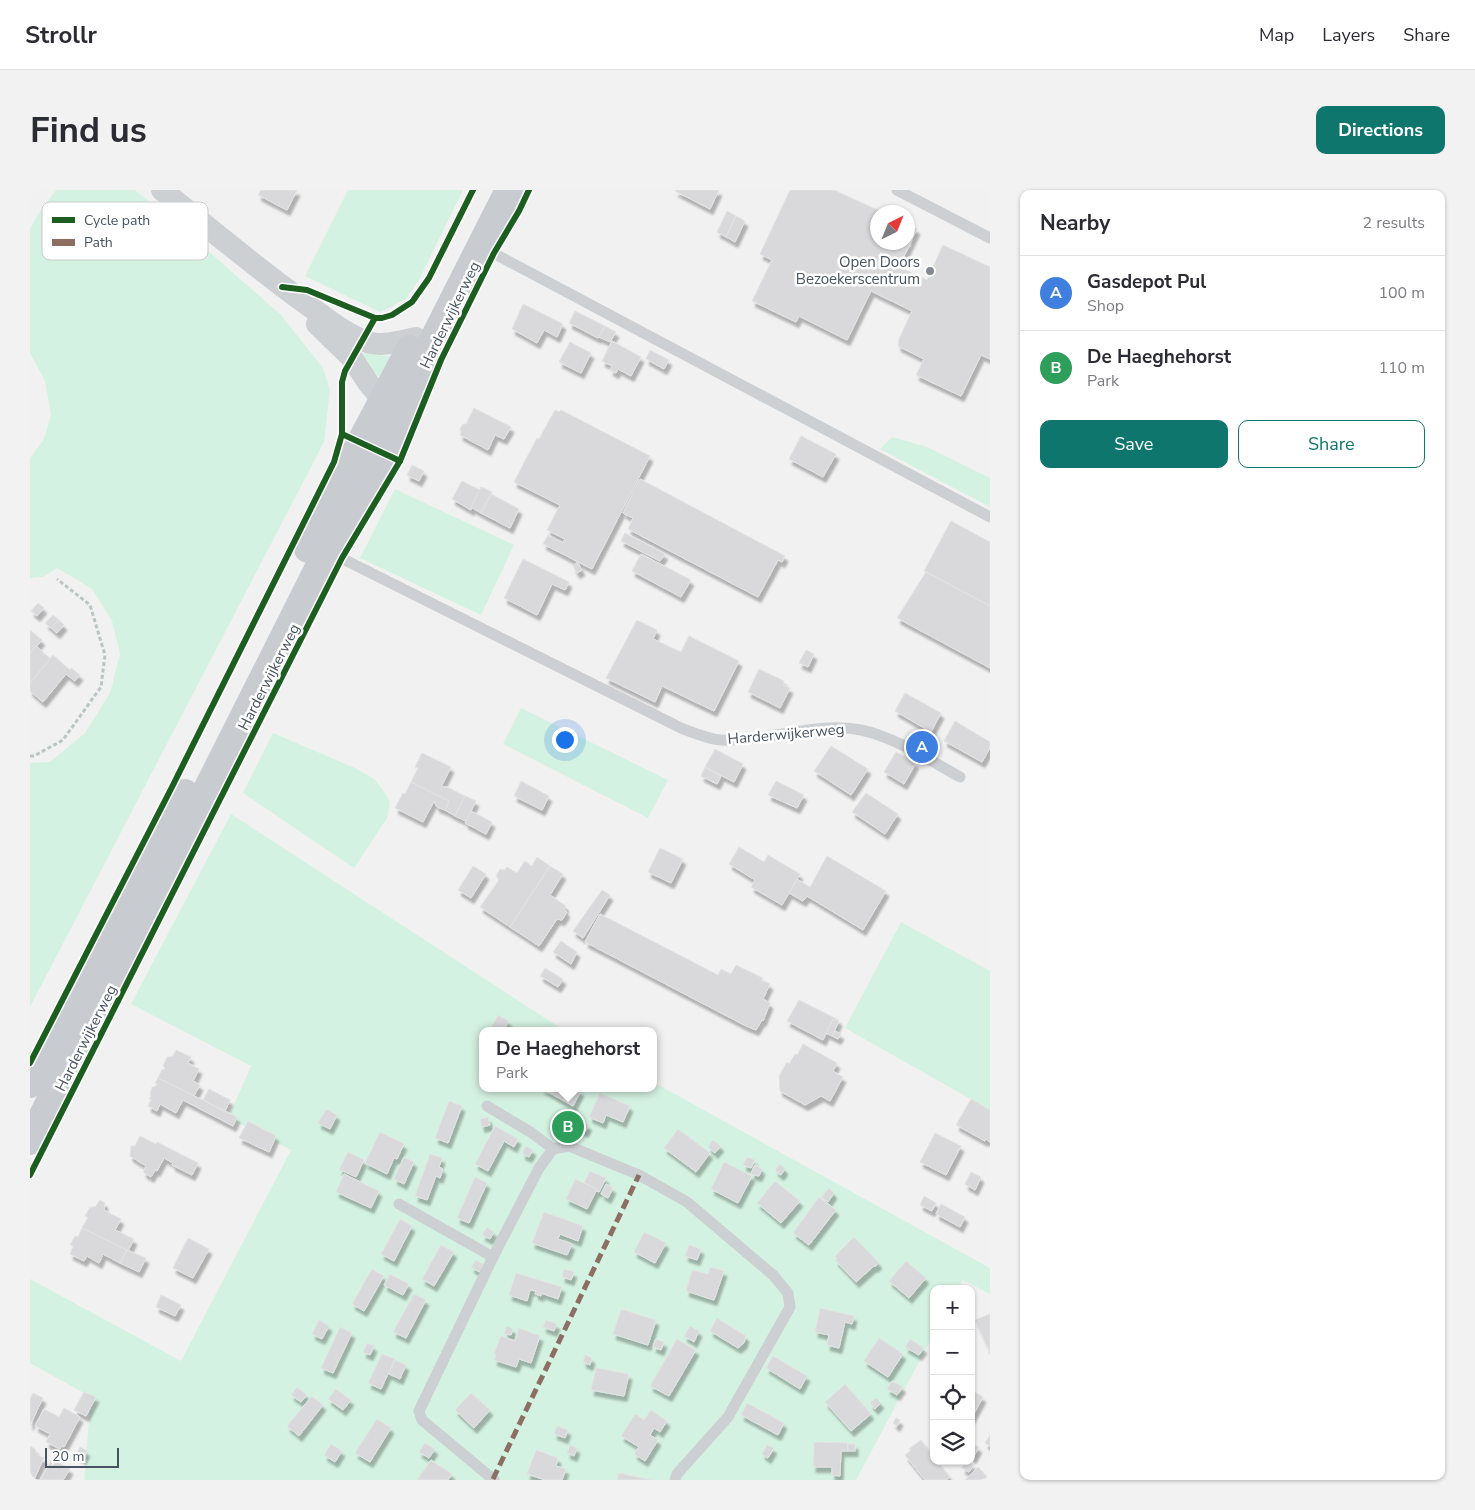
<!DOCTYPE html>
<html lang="en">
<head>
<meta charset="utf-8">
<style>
	:root { --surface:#fff; --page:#f2f2f3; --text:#2b2b33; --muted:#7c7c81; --line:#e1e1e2; --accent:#0f766e }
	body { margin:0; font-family:"Nunito Sans",sans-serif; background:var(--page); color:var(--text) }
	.controls { position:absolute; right:15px; bottom:15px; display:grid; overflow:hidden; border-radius:10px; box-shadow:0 1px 4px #0004 }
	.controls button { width:45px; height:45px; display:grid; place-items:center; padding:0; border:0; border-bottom:1px solid var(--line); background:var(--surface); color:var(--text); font:25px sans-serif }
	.compass { position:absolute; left:840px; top:15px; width:45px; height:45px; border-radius:50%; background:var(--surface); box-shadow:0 1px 4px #0004; rotate:43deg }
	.scale { position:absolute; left:15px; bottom:12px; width:74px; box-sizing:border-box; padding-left:5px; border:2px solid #475360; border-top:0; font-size:14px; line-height:18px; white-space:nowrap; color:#475360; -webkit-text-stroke:4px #fff; paint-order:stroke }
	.you { position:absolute; left:534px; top:549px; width:18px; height:18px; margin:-12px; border:4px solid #fff; border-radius:50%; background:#1a73e8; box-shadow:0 0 0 8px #1a73e833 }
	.badge { display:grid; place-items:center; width:32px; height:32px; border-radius:50%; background:var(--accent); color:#fff; font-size:16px; font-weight:700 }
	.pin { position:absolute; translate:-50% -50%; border:2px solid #fff; box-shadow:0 1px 5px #0006 }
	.popup { position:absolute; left:449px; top:837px; width:178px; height:65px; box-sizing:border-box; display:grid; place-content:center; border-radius:10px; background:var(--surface); filter:drop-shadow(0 1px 4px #0005); font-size:16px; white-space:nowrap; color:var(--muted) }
	.popup b { font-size:19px; color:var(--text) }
	.popup::after { content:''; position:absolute; left:50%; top:100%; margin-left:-10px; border:10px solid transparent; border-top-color:var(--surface) }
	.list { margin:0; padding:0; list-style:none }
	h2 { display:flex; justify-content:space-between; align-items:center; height:65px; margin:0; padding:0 20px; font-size:21px }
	h2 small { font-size:16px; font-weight:400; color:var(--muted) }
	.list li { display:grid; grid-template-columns:32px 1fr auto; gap:15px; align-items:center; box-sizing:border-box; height:75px; padding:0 20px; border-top:1px solid var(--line) }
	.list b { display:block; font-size:19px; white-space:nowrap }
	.list p { margin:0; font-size:16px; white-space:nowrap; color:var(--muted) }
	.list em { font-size:16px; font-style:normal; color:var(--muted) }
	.actions { display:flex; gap:10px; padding:15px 20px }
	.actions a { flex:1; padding:11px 0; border:1px solid var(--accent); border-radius:10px; text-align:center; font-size:18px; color:var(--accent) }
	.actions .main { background:var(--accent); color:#fff }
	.icon { flex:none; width:28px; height:28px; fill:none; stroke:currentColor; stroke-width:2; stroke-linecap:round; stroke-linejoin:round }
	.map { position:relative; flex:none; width:960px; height:1290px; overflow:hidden; border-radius:10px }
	header { display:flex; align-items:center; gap:30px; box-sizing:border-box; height:70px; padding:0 25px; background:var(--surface); border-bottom:1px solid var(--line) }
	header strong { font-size:24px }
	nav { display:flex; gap:28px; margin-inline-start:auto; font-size:18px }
	.intro { display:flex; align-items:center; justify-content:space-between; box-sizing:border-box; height:120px; padding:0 30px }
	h1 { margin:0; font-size:35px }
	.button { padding:12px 22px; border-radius:10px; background:var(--accent); color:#fff; font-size:18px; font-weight:700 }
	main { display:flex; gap:30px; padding:0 30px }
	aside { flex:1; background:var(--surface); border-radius:10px; box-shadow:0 1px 4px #0004 }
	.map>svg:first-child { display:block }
</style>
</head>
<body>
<header>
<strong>Strollr</strong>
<nav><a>Map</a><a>Layers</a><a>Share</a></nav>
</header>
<div class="intro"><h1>Find us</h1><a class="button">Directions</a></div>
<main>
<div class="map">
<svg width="960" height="1290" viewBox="0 0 960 1290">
	<defs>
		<filter id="shadow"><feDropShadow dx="3" dy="5.5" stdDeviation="1" flood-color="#0004"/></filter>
	</defs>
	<rect width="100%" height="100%" fill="#f2f1f1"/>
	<g fill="#d4f2e1">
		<polygon points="26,0 105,0 167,51 251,125 293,178 300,200 294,252 0,817 0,573 20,572 55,543 80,503 90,464 82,431 62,399 27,378 13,387 0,388 0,268 13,251 21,225 15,191 0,163 0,39 7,26"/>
		<polygon points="318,0 433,0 389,90 376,109 350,122 275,86"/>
		<polygon points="334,163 363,167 354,192 331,168"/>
		<polygon points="862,247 897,257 960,288 960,317 850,259"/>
		<polygon points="365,299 484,355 451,425 330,368"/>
		<polygon points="491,518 638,590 618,628 473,554"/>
		<polygon points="243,543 325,578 344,589 353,600 360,612 357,628 324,678 213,603"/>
		<polygon points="201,624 535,841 453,841 453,898 623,898 623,892 960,1078 960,1104 933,1090 928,1099 904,1099 904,1144 826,1290 54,1290 61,1207 0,1173 0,1089 151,1171 261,960 198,928 221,876 101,814"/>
		<polygon points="871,732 960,781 960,920 815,838"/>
	</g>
	<g fill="#d9d9db" stroke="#e3e3e4" filter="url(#shadow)">
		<polygon points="231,0 267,0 257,20 228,5"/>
		<polygon points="646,0 689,0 680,19 645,1"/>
		<polygon points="760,0 804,0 852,22 848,22 848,52 878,52 878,34 887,39 869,77 897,90 913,55 960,77 960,169 951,165 931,206 886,185 894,169 868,156 869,149 882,121 841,101 817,150 769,126 766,132 722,111 742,70 730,64"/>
		<polygon points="697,21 706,26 696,47 687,42"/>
		<polygon points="706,26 715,31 705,52 696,47"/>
		<polygon points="493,114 533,134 527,147 514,140 507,153 482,139"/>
		<polygon points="545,121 575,136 568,148 539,133"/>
		<polygon points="575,136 586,142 580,152 569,147"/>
		<polygon points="582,151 611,167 601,186 588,179 586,183 580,180 582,176 572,171"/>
		<polygon points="540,152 561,163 551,183 529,172"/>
		<polygon points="620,160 639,170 634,179 616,169"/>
		<polygon points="444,218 481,237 474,249 465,245 458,260 430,245 431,242 430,239 433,234 436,234"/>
		<polygon points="525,220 529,222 531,220 620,266 562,379 513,354 518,345 533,353 535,349 517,340 530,315 484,292 507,248 509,249"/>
		<polygon points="771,246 806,264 793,287 759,269"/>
		<polygon points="382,275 394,281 389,291 377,285"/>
		<polygon points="610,289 755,366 752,372 748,370 728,407 598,339 603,328 593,323"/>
		<polygon points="432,291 450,300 441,320 422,309"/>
		<polygon points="451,297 462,302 451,323 441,317"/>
		<polygon points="461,304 489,319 480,338 451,323"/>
		<polygon points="921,331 960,352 960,416 894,381"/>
		<polygon points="595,343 635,364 630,371 591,351"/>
		<polygon points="611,364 661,390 651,407 602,381"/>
		<polygon points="493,369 539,392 535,400 522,394 507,425 474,408"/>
		<polygon points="547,372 552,380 547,383 543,376"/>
		<polygon points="896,382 960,416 960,478 867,428"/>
		<polygon points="8,413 14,418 7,426 1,421"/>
		<polygon points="23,425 29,430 21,438 15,433"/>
		<polygon points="29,430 34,435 27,443 21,438"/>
		<polygon points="607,430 627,440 623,449 651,462 659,446 709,471 684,521 632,496 625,512 576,488"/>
		<polygon points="0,440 12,450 0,463"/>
		<polygon points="6,456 21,469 0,493 0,463"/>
		<polygon points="776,460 784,464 778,477 769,473"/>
		<polygon points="23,465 40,480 41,478 50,485 45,491 36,484 13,512 0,501 0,493"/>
		<polygon points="729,479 754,491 753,495 760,498 750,518 718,502"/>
		<polygon points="875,503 911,523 901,542 865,521"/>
		<polygon points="925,531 960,552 960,558 952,572 914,551"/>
		<polygon points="801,556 838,579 821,605 784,581"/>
		<polygon points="685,559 713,574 704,592 675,577"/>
		<polygon points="866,562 886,573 874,594 854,582"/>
		<polygon points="392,563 421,577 411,597 417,597 435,606 425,626 415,620 419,611 381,592 388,578 385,577"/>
		<polygon points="675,577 691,586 687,594 671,586"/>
		<polygon points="491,591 519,606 512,620 484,606"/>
		<polygon points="746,591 774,605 767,618 738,605"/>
		<polygon points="381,592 419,611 415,620 407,617 404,611 393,632 365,618 373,603 375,604"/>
		<polygon points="836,603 868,624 855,644 822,622"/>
		<polygon points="435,606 446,611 436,631 425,626"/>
		<polygon points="441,621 462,632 456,644 435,633"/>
		<polygon points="709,657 734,672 738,665 770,684 752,715 721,697 725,690 699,674"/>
		<polygon points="630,658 653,669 641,693 618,682"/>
		<polygon points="797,666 856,701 833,740 777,706 773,711 759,703 767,689 780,697"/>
		<polygon points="507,667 520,676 480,737 450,717 469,690 466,686 470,679 475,680 477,677 487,683 495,671 502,676"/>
		<polygon points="443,676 456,684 441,708 428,700"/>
		<polygon points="520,676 533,684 520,705 536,716 534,719 537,722 532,730 527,729 509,756 480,737"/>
		<polygon points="572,700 580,705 553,748 543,741"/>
		<polygon points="570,724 688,785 691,779 701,784 706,775 733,788 732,790 740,794 733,809 740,813 733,831 732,830 726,840 716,836 555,752"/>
		<polygon points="531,751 547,762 541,774 523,762"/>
		<polygon points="515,778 533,789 528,797 510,786"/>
		<polygon points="769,810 809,830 803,829 793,850 757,831"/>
		<polygon points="468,825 479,831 473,841 459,841"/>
		<polygon points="803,829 809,831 802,846 796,843"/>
		<polygon points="805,841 811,844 808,849 802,846"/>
		<polygon points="773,854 807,873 803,881 813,887 800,911 791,906 775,915 750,901 749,886 757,872 759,874 765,864 767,865"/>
		<polygon points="146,860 161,867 158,873 169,879 163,891 170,895 164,906 128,888 132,879 134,880 135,878 133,876 137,867 143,866"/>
		<polygon points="128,888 207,927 203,936 153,910 146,923 130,914 127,921 118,916 121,910 119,909 121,906 120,904 122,897 125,897 127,894 125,893"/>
		<polygon points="511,898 546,898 551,901 543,916"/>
		<polygon points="179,899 200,910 195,921 173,910"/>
		<polygon points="570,903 600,916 593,932 576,925 573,933 559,927"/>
		<polygon points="941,909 960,920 960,952 956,949 955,951 926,935"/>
		<polygon points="419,911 432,916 418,953 405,948"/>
		<polygon points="296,919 307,925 300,939 288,933"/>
		<polygon points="458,927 460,935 452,937 450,929"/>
		<polygon points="218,931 246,946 239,962 209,948"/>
		<polygon points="551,931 559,935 555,942 547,938"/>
		<polygon points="465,936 488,949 484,957 474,951 458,981 445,974"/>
		<polygon points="648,939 680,963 666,982 634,958"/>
		<polygon points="350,942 374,954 367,969 364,968 357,984 335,973"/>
		<polygon points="905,943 931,956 916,985 890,972"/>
		<polygon points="110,946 126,954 127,952 168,973 162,985 142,975 143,973 134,968 127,981 125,980 121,987 113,982 116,976 100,966 101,956 105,956"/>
		<polygon points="683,950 691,956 685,963 678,957"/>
		<polygon points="496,956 503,960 499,967 492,964"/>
		<polygon points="318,962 334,970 326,987 309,979"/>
		<polygon points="400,964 412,968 409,977 413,979 410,988 406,986 397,1010 385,1006"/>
		<polygon points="374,967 384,972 374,994 364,989"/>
		<polygon points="717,967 725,970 721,978 713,975"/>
		<polygon points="694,972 722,986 708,1013 681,999"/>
		<polygon points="750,974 755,979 751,985 745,980"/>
		<polygon points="726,975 732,979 729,986 721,984 724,976"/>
		<polygon points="560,981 576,988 569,1002 566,1001 567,999 554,993"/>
		<polygon points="941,982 951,987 945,1000 935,994"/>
		<polygon points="314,984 349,1001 341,1018 306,1002"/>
		<polygon points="445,987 457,993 439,1033 427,1028"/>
		<polygon points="545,989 567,999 557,1019 536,1009"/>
		<polygon points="745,991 770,1011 751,1033 727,1013"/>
		<polygon points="576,994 583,998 578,1008 571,1004"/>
		<polygon points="799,998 804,1003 798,1012 791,1007"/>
		<polygon points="894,1006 906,1013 902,1021 890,1015"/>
		<polygon points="789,1007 806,1020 779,1055 763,1043"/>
		<polygon points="70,1010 75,1013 74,1020 91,1029 85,1040 104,1049 98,1061 52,1038 58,1027 55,1026 60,1017 62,1018 63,1016 65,1017"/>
		<polygon points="911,1014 935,1027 930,1037 906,1024"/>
		<polygon points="514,1022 553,1036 548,1051 530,1044 528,1049 542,1054 537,1065 502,1053"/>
		<polygon points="370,1029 382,1036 364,1071 351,1064"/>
		<polygon points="457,1037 464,1042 460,1049 452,1045"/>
		<polygon points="52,1038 97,1060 90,1073 73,1064 69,1073 57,1066 54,1071 40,1064 43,1056 40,1055 45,1046 48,1047"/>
		<polygon points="614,1042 636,1053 625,1073 604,1062"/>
		<polygon points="824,1047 849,1073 845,1077 844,1076 826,1092 805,1070 807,1069 805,1066"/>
		<polygon points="158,1048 179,1059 163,1088 143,1078"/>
		<polygon points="411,1055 424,1062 404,1096 392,1089"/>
		<polygon points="659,1055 671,1059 667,1070 655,1066"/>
		<polygon points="97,1060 116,1068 109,1082 90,1073"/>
		<polygon points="446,1070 453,1074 449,1082 441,1077"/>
		<polygon points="876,1071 896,1088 879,1108 859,1091"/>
		<polygon points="680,1077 694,1081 684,1110 656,1101 662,1080 678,1084"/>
		<polygon points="342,1079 354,1086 334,1121 322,1114"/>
		<polygon points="534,1079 544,1082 541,1090 532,1087"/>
		<polygon points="486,1083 532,1097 528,1109 511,1103 511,1106 505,1104 506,1101 500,1100 497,1111 479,1105"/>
		<polygon points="360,1084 379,1094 373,1105 354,1095"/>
		<polygon points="384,1104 396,1110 376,1148 363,1142"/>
		<polygon points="131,1105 151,1115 145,1126 126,1117"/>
		<polygon points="790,1118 824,1126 822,1134 815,1132 809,1158 797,1155 799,1145 785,1142"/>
		<polygon points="591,1119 626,1130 618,1155 583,1144"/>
		<polygon points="960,1124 960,1162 945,1130"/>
		<polygon points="687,1128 716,1146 714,1153 708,1158 680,1141"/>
		<polygon points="289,1130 299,1136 292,1149 282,1144"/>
		<polygon points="516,1130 527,1134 524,1141 513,1137"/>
		<polygon points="477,1136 483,1139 481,1145 474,1143"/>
		<polygon points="660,1136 669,1141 664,1152 654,1146"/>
		<polygon points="310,1137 322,1143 303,1183 291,1178"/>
		<polygon points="489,1138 510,1146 501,1173 489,1169 486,1177 464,1170 466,1165 464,1164 471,1146 485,1151"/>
		<polygon points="849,1148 873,1164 858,1187 834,1171"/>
		<polygon points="626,1149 634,1152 631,1160 623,1157"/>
		<polygon points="647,1149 666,1160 639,1206 620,1196"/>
		<polygon points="880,1149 894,1158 889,1165 875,1157"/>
		<polygon points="337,1153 344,1156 340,1165 333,1162"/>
		<polygon points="352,1164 365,1169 351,1199 338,1193"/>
		<polygon points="555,1165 562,1168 560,1175 553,1172"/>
		<polygon points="743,1166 777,1186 770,1199 736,1178"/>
		<polygon points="365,1170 376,1175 370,1189 359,1184"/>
		<polygon points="566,1178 599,1184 594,1206 561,1200"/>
		<polygon points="862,1191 873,1197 867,1205 857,1199"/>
		<polygon points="815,1194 841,1224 821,1241 795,1212"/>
		<polygon points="267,1197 277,1205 271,1212 261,1205"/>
		<polygon points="306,1199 321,1210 313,1220 298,1209"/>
		<polygon points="941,1200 953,1207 941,1229"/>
		<polygon points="54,1202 66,1207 56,1226 44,1220"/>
		<polygon points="3,1203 13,1208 0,1235 0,1209"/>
		<polygon points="441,1203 460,1220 444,1238 425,1220"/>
		<polygon points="282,1206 293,1215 269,1246 257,1236"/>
		<polygon points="846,1208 851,1213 845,1219 840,1213"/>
		<polygon points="717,1213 754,1233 748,1245 711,1225"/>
		<polygon points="34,1218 50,1227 34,1257 32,1256 30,1259 16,1252 20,1244 5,1236 14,1219 29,1227"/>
		<polygon points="621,1220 637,1231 630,1242 624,1238 620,1245 628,1250 615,1271 604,1264 609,1257 591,1246 605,1224 614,1230"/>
		<polygon points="866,1228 870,1230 867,1236 863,1233"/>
		<polygon points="347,1229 361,1238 340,1272 325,1263"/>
		<polygon points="527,1236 538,1240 535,1248 524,1244"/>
		<polygon points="960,1245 960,1256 955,1253"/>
		<polygon points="891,1250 904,1267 904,1271 907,1271 920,1287 916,1290 895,1290 875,1265 881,1260 879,1259"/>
		<polygon points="784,1252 818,1253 818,1261 811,1261 810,1286 802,1285 802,1277 783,1277"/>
		<polygon points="395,1253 405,1259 399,1268 389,1262"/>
		<polygon points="941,1253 949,1257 943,1268 941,1267"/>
		<polygon points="301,1254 312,1261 305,1272 294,1265"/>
		<rect x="818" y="1254" width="7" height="7"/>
		<polygon points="540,1255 547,1258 544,1266 537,1263"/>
		<polygon points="737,1255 744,1258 738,1268 732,1264"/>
		<polygon points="0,1256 5,1259 7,1265 14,1268 4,1289 0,1287"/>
		<polygon points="50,1257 57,1261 53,1269 46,1265"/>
		<polygon points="506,1260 528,1268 526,1276 536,1279 532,1290 515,1290 497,1284"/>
		<polygon points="22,1269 40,1279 33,1290 10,1290"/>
		<polygon points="401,1270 422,1284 418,1290 387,1290"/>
		<polygon points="936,1271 944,1275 939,1282 932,1278"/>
		<polygon points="948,1277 960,1290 935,1290"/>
		<polygon points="589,1283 622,1290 587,1290"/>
	</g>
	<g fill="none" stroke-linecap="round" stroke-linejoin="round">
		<polyline stroke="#b9c6c3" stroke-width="3" stroke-dasharray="4 2.5" stroke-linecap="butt" points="0,566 4,566 33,550 71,497 75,465 60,415 27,389"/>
		<g stroke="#cdd0d2" stroke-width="11">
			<polyline points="867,0 960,48"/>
			<polyline points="450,56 960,327"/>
			<path d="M297 361 651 538C664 543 678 549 691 550 738 552 784 531 831 540 865 547 901 571 930 587"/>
			<polyline points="457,916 502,943 523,959"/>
			<polyline points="369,1014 463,1067"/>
			<polyline points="464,1290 392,1230 389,1221 463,1067 509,978 523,959 539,956 609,985 657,1012 743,1085 758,1103 760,1117 698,1227 647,1284 645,1290"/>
		</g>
		<g stroke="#cdd0d2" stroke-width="22">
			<path d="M132 0C181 40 230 81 282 118 298 130 321 148 341 153 356 156 371 151 386 148"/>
			<polyline points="287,134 322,168 339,194 353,210"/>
		</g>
		<g stroke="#c8ccd0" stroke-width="28">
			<polyline points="278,359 330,253 380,159"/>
			<polyline points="0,894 155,603"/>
			<polyline points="0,951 297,361 353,263 397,162 479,0"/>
		</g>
		<polyline stroke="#8d6e63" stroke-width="5" stroke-dasharray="10 5" stroke-linecap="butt" points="463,1289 609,985"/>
		<g stroke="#fff" stroke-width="9">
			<g id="cycleway">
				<polyline points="252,97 277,100 345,128 352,128 362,125 382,112 399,88 443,0"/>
				<polyline points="312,244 370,271"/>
				<polyline points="0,873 141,599 304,272 312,244 312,192 315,181 345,128"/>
				<polyline points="0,985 312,368 370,271 411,170 464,63 489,21 499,0"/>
			</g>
		</g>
		<use href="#cycleway" stroke="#1b5e20" stroke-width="6"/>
	</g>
	<circle fill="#838a93" stroke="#fff" stroke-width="2" cx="900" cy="81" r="5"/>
	<g text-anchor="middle" stroke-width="5" stroke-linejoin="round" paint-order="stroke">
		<g font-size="15" fill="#475360" stroke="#fff" text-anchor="end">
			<text x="890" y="77">Open Doors<tspan x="890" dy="17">Bezoekerscentrum</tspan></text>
		</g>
		<g font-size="15" fill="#475360" stroke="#fff">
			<text transform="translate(420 125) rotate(-64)" y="5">Harderwijkerweg</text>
			<text transform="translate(239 487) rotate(-63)" y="5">Harderwijkerweg</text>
			<text transform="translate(756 544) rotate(-5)" y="5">Harderwijkerweg</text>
			<text transform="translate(56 848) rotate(-63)" y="5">Harderwijkerweg</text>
		</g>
	</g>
	<rect x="12" y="12" width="166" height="58" rx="8" fill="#fff" stroke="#c8cbcf" stroke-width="1"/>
	<rect x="22" y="27" width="23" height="6" fill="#1b5e20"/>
	<rect x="22" y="49" width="23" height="7" fill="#8d6e63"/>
	<g font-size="14" fill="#475360">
		<text x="54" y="35">Cycle path</text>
		<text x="54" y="57">Path</text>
	</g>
</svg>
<div class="controls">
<button>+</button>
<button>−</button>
<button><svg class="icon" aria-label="locate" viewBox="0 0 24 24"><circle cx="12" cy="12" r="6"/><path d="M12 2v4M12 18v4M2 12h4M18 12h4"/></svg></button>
<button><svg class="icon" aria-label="layers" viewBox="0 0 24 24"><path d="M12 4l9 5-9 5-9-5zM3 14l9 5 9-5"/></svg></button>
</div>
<svg class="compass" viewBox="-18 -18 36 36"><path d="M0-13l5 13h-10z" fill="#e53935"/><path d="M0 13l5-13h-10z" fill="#7c7c81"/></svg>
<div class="scale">20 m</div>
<div class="you"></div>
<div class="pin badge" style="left:892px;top:557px;background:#3f7fe0">A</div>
<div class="pin badge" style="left:538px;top:937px;background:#2e9e5b">B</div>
<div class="popup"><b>De Haeghehorst</b>Park</div>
</div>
<aside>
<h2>Nearby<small>2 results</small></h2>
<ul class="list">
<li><span class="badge" style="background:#3f7fe0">A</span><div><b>Gasdepot Pul</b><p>Shop</p></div><em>100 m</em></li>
<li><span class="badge" style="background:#2e9e5b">B</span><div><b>De Haeghehorst</b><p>Park</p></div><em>110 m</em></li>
</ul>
<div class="actions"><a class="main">Save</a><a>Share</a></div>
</aside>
</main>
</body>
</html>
